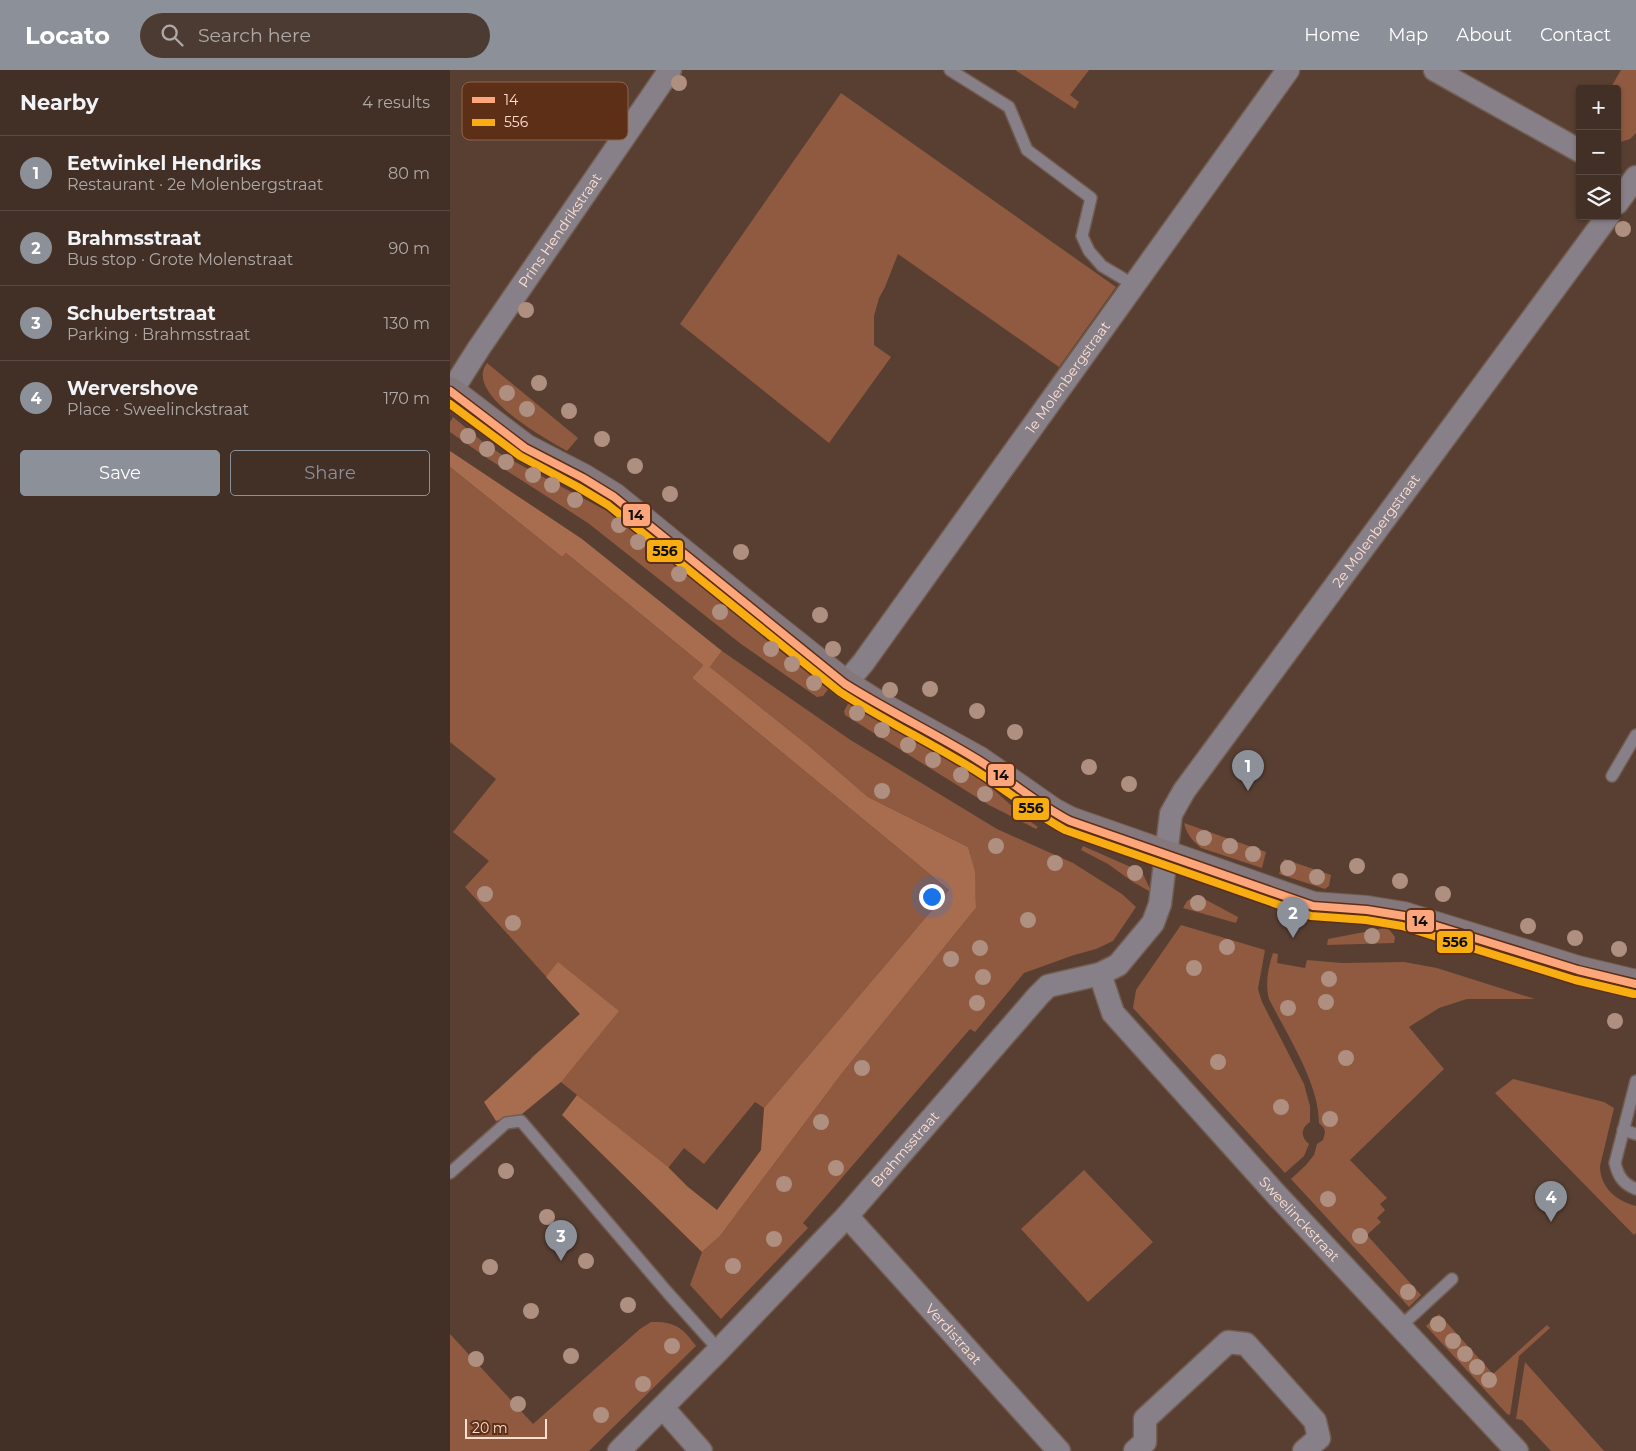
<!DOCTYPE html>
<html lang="en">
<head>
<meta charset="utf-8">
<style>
	:root { --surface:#422f26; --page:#4c3b32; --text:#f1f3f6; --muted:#aea9a7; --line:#5a4a43; --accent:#8c9099 }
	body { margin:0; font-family:Montserrat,sans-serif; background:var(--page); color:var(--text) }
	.controls { position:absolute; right:15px; top:15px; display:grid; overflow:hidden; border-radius:5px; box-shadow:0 1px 4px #0004 }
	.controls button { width:45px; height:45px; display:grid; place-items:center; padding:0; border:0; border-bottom:1px solid var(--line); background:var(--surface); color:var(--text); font:25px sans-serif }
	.scale { position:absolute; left:15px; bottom:12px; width:82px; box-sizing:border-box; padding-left:5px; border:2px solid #fddfd1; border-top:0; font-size:14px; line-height:18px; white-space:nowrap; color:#fddfd1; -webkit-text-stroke:4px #5d2f17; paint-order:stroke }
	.you { position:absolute; left:481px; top:826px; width:18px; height:18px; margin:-12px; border:4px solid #fff; border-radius:50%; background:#1a73e8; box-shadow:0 0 0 8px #1a73e833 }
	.badge { display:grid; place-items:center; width:32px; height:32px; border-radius:50%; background:var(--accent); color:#fff; font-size:16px; font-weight:700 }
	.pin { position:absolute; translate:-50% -41px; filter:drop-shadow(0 1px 2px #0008) }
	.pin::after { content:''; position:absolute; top:26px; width:18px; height:15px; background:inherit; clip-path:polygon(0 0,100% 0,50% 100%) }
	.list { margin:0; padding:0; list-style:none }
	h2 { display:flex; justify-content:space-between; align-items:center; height:65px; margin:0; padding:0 20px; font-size:21px }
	h2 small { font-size:16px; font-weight:400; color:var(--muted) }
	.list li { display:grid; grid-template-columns:32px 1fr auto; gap:15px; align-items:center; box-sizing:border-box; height:75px; padding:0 20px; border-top:1px solid var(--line) }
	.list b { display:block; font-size:19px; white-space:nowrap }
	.list p { margin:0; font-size:16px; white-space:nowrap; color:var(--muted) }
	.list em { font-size:16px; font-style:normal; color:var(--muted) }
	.actions { display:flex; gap:10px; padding:15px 20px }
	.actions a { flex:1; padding:11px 0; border:1px solid var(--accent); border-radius:5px; text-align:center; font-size:18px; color:var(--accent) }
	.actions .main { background:var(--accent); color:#fff }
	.icon { flex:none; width:28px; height:28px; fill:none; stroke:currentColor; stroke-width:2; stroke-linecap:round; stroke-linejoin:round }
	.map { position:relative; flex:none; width:1186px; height:1381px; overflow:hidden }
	header { display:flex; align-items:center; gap:30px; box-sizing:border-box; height:70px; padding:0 25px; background:var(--accent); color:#fff }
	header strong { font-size:24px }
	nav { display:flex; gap:28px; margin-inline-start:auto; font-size:18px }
	.search { width:350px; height:45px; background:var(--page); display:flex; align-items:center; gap:12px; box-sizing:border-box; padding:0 18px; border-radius:28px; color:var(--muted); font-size:19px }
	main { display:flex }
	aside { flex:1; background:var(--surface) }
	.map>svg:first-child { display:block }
</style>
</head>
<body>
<header>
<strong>Locato</strong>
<div class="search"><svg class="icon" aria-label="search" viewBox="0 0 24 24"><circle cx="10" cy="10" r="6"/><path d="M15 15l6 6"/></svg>Search here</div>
<nav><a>Home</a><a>Map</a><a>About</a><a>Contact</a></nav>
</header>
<main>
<aside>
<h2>Nearby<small>4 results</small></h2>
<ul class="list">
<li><span class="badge">1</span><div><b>Eetwinkel Hendriks</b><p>Restaurant · 2e Molenbergstraat</p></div><em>80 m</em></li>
<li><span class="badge">2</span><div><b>Brahmsstraat</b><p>Bus stop · Grote Molenstraat</p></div><em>90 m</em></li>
<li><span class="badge">3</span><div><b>Schubertstraat</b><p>Parking · Brahmsstraat</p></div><em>130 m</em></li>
<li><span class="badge">4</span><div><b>Wervershove</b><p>Place · Sweelinckstraat</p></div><em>170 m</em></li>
</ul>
<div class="actions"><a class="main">Save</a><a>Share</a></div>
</aside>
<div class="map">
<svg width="1186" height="1381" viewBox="0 0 1186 1381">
	<rect width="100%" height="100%" fill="#583f32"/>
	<g fill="#8f5a40">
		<polygon points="565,0 639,0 620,25 629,32 625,39"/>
		<polygon points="1171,0 1186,0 1186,63 1180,69 1167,73 1167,19 1160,19"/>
		<polygon points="391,23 666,217 609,297 448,184 435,217 429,228 424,246 424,275 441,287 379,373 230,254"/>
		<path d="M37 293 128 368 117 381C96 369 13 324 37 293Z"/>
		<polygon points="3,347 33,372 54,386 157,441 379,618 373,626 367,627 291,574 138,453 37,388 0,362 0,352"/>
		<polygon points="0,397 112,487 116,483 253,595 242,608 499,820 314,1038 305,1032 254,1094 234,1078 218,1098 81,988 130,944 15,817 39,791 3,762 46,709 0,672"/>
		<path d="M272 581 399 669 547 759 623 793 672 824 686 837 663 871 646 879 624 885 574 903 525 962 520 959 353 1153 358 1158 271 1249 240 1215 252 1182 270 1166 393 1002 526 838C526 817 523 798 518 777L418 727 359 676 260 597Z"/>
		<polygon points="399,632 431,653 511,696 535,712 574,747 588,757 586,759 539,735 395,645 394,641"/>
		<path d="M734 753 816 782 812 798 751 778C742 770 737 765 734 753Z"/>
		<polygon points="633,776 692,802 700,819 699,821 683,812 658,794 631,780"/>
		<polygon points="834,789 881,805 879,816 875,819 829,804"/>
		<polygon points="747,825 788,847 786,853 733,838 737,831"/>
		<path d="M731 855 815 880 808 919 812 932 854 1014 860 1036V1052C851 1058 850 1067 859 1074L854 1086 835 1103 683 938 686 920Z"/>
		<polygon points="935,858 938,858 945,867 944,873 877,875 878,869"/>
		<path d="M823 883 828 884 827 893 855 898 857 890 892 893 954 892 987 898 1085 929H1017L989 938 959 957 994 999 900 1090 937 1128 930 1134 935 1140 927 1148 931 1152 917 1165 971 1225 959 1237 841 1109 856 1095 864 1085 867 1074 873 1070 875 1063 874 1058 869 1053C869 1013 837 965 819 929 815 914 818 898 823 883Z"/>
		<path d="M1063 1009 1154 1032 1164 1038 1150 1096C1150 1117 1166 1131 1186 1136V1163L1184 1165 1045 1023Z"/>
		<polygon points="634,1100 703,1172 638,1232 571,1159"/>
		<polygon points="989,1244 1043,1304 1097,1255 1100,1258 1069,1286 1060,1345 1057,1344 976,1256"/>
		<path d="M201 1252C225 1251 233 1258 246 1276L139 1381H0V1264L83 1354 190 1259Z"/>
		<polygon points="1075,1292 1154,1381 1101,1381 1072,1350 1066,1349"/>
	</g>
	<g fill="#a86c4f">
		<polygon points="0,381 132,469 272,581 260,597 359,676 418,727 518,777 525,802 526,838 393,1002 270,1166 252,1182 112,1045 127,1025 218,1097 238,1117 267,1140 311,1080 314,1038 499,820 242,608 253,595 116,483 112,487 0,397"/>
		<polygon points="108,892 169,941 111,1012 72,1044 46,1051 34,1032 130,944 96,907"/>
	</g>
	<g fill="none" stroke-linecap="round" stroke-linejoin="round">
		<g stroke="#725d52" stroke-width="14">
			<g id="lane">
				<polyline points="500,0 559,37 577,80 641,128 632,166 639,181 652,196 684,215"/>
				<polyline points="1162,706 1186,665"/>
				<path d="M1186 1011 1165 1093C1168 1106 1173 1114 1186 1119"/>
				<polyline points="1173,1060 1186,1064"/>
				<polyline points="0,1103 56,1053 71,1051 218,1223 269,1280"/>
				<polyline points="950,1257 1002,1209"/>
			</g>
		</g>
		<g stroke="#725d52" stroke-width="25">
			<g id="street">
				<polyline points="985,0 1130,81"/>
				<polyline points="1167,133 1186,107"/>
				<path id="s1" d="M1 322 29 278 220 0"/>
				<path id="s2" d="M395 614 413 593 838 0"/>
				<path id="s3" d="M650 904 663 943 824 1122 1067 1381"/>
				<path id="s4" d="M397 1146 609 1381"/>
				<polyline points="213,1338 251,1381"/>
				<path id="s5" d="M169 1381 269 1280 397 1146 588 926 598 916 650 904 668 895 703 853 710 834 721 744 734 721 1158 146"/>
				<polyline points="685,1381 695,1372 695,1349 778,1272 796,1274 865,1351 869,1368 854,1381"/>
			</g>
		</g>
		<g stroke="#725d52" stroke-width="30">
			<polyline id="secondary" points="0,321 75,378 133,408 164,427 305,542 395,614 425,633 528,690 603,742 620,751 863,836 917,840 954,846 1128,900 1186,914"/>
		</g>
		<use href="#lane" stroke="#888089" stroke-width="11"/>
		<use href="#street" stroke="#888089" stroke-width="22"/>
		<use href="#secondary" stroke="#84787d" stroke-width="28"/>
		<g stroke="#5d2f17" stroke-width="11">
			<path id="bus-1" d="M0 321 75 378 133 408 164 427 395 614C438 641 484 663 528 690 559 709 587 734 620 751L863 836 917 840 954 846 1128 900 1186 914"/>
		</g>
		<g stroke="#5d2f17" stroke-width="11">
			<path id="bus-2" d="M0 334 70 386 128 417 158 435 390 622C433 650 479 672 523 699 554 718 582 742 615 760L861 846 916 850 952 856 1125 910 1184 924"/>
		</g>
		<use href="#bus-1" stroke="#fea67b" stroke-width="8"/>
		<use href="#bus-2" stroke="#f8ad13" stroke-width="8"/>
	</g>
	<g fill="#af8f7f">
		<circle cx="229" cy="13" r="8"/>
		<circle cx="1173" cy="159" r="8"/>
		<circle cx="76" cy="240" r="8"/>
		<circle cx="89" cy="313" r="8"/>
		<circle cx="57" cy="323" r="8"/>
		<circle cx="77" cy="339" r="8"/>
		<circle cx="119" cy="341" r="8"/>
		<circle cx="18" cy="366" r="8"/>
		<circle cx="152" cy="369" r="8"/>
		<circle cx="37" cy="379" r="8"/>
		<circle cx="56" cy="392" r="8"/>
		<circle cx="185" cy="396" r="8"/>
		<circle cx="83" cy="405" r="8"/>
		<circle cx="102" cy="415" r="8"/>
		<circle cx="220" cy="424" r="8"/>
		<circle cx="125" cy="430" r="8"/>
		<circle cx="169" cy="455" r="8"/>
		<circle cx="188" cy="472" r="8"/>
		<circle cx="291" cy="482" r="8"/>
		<circle cx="210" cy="486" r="8"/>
		<circle cx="229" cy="504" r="8"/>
		<circle cx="270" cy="542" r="8"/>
		<circle cx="370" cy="545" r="8"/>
		<circle cx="321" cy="579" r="8"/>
		<circle cx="383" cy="579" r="8"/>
		<circle cx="342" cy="594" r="8"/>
		<circle cx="364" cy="613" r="8"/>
		<circle cx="480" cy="619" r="8"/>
		<circle cx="440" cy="620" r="8"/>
		<circle cx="527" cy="641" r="8"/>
		<circle cx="407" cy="643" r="8"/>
		<circle cx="432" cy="660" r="8"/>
		<circle cx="565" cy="662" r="8"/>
		<circle cx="458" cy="675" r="8"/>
		<circle cx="483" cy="690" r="8"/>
		<circle cx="639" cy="697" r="8"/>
		<circle cx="511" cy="705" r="8"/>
		<circle cx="679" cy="714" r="8"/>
		<circle cx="432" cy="721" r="8"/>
		<circle cx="535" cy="724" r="8"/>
		<circle cx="754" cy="768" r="8"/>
		<circle cx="546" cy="776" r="8"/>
		<circle cx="780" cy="776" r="8"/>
		<circle cx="803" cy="784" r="8"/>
		<circle cx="605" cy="793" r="8"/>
		<circle cx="907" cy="796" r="8"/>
		<circle cx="838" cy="798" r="8"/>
		<circle cx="685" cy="803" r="8"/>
		<circle cx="867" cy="807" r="8"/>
		<circle cx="950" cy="811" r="8"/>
		<circle cx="35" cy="824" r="8"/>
		<circle cx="993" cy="824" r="8"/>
		<circle cx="748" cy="833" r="8"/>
		<circle cx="578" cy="850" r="8"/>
		<circle cx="63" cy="853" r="8"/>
		<circle cx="1078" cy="856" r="8"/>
		<circle cx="922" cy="866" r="8"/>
		<circle cx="1125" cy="868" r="8"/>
		<circle cx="777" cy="877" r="8"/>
		<circle cx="530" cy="878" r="8"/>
		<circle cx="1169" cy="879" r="8"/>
		<circle cx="501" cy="889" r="8"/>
		<circle cx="744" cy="898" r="8"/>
		<circle cx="533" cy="907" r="8"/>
		<circle cx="879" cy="909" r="8"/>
		<circle cx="876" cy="932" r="8"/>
		<circle cx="527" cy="933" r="8"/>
		<circle cx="838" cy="938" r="8"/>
		<circle cx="1165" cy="951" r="8"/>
		<circle cx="896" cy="988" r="8"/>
		<circle cx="768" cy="992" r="8"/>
		<circle cx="412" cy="998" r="8"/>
		<circle cx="831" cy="1037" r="8"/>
		<circle cx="880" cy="1049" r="8"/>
		<circle cx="371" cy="1052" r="8"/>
		<circle cx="386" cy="1098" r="8"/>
		<circle cx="56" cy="1101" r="8"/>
		<circle cx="334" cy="1114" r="8"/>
		<circle cx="878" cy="1129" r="8"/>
		<circle cx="97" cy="1147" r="8"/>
		<circle cx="910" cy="1166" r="8"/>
		<circle cx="324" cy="1169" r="8"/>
		<circle cx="136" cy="1191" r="8"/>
		<circle cx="283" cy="1196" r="8"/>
		<circle cx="40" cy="1197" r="8"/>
		<circle cx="958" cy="1222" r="8"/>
		<circle cx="178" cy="1235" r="8"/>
		<circle cx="81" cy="1241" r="8"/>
		<circle cx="988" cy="1254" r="8"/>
		<circle cx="1003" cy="1271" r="8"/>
		<circle cx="222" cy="1276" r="8"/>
		<circle cx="1015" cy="1284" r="8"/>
		<circle cx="121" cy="1286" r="8"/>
		<circle cx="26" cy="1289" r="8"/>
		<circle cx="1027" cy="1297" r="8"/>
		<circle cx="1039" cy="1310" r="8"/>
		<circle cx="193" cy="1314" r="8"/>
		<circle cx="68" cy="1334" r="8"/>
		<circle cx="151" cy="1345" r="8"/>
	</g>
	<g text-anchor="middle" stroke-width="4.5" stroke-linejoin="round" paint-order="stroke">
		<g font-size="14" fill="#fddfd1" stroke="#5d2f17">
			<text dy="5" stroke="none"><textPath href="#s1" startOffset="195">Prins Hendrikstraat</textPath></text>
			<text dy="5" stroke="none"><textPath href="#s2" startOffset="379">1e Molenbergstraat</textPath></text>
			<text dy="5" stroke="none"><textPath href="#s5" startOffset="1222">2e Molenbergstraat</textPath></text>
			<text dy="5" stroke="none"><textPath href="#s5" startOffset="416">Brahmsstraat</textPath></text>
			<text dy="5" stroke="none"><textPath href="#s3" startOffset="319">Sweelinckstraat</textPath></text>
			<text dy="5" stroke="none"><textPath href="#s4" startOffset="159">Verdistraat</textPath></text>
		</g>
	</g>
	<rect x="12" y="12" width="166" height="58" rx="8" fill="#5d2f17" stroke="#8d644f" stroke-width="1"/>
	<rect x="22" y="27" width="23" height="6" fill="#fea67b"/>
	<rect x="22" y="49" width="23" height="7" fill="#f8ad13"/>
	<g font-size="14" fill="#fddfd1">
		<text x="54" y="35">14</text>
		<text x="54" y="57">556</text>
	</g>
	<g stroke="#5d2f17" stroke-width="2">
		<rect x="172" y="433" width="29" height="24" rx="5" fill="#fea67b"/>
		<rect x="196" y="469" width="38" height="24" rx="5" fill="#f8ad13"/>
		<rect x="537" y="693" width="28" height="24" rx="5" fill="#fea67b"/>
		<rect x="562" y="727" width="38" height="24" rx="5" fill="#f8ad13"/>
		<rect x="956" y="839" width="29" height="24" rx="5" fill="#fea67b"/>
		<rect x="986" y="860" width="38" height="24" rx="5" fill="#f8ad13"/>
	</g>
	<g font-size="14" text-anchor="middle" font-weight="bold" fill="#111">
		<text x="186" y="450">14</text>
		<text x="215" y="486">556</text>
		<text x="551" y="710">14</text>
		<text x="581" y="743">556</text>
		<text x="970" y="856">14</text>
		<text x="1005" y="877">556</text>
	</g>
</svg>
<div class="controls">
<button>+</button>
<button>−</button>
<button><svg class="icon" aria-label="layers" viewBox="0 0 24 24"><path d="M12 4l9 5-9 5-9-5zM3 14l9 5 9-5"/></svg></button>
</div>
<div class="scale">20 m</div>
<div class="you"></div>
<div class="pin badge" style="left:798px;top:721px">1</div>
<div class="pin badge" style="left:843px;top:868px">2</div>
<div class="pin badge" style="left:111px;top:1191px">3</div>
<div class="pin badge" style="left:1101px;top:1152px">4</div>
</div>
</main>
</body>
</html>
